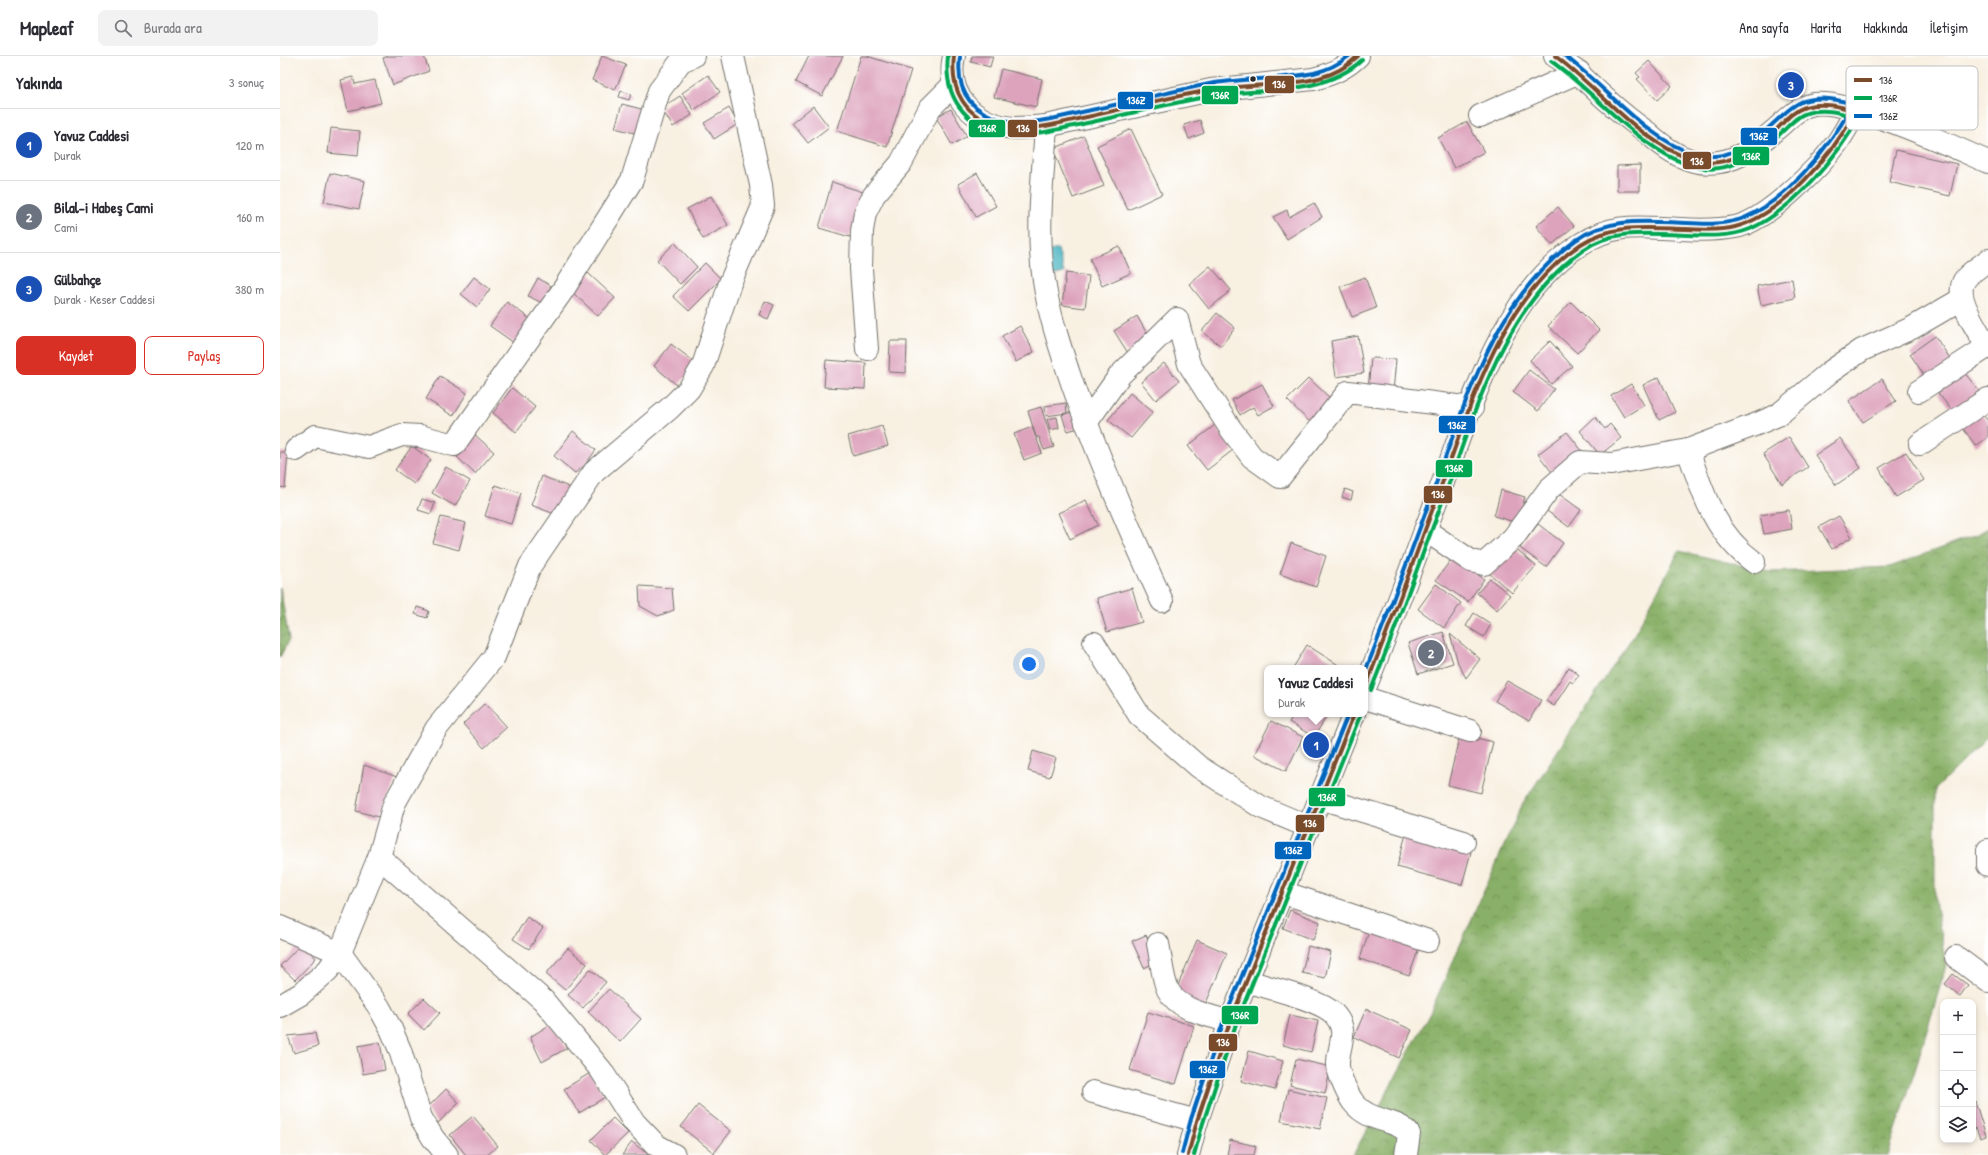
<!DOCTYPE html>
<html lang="tr">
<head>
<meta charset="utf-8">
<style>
	:root { --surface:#fff; --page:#f2f2f3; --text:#2b2b33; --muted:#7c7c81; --line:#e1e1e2; --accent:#d93025 }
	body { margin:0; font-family:"Patrick Hand",sans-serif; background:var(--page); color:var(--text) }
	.controls { position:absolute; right:12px; bottom:12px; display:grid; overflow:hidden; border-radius:8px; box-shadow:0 2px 6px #0003 }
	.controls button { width:36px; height:36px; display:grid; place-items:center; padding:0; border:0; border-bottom:1px solid var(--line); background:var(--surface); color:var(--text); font:20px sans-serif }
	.you { position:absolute; left:749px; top:608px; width:14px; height:14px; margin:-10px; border:3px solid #fff; border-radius:50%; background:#1a73e8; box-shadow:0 0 0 6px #1a73e833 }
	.badge { display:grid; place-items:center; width:26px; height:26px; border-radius:50%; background:var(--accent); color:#fff; font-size:13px; font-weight:700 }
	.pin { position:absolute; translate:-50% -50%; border:2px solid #fff; box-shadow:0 1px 4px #0006 }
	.popup { position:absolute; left:984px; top:609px; width:104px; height:52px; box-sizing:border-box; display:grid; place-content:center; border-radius:8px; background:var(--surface); filter:drop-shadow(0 1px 3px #0005); font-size:13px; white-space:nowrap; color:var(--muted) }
	.popup b { font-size:15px; color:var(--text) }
	.popup::after { content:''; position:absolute; left:50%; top:100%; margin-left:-8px; border:8px solid transparent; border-top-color:var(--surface) }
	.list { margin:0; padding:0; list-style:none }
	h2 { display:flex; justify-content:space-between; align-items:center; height:52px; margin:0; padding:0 16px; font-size:17px }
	h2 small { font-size:13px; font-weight:400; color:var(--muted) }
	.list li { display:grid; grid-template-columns:26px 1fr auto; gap:12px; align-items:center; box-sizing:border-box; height:72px; padding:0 16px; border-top:1px solid var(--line) }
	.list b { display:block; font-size:15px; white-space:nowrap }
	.list p { margin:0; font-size:13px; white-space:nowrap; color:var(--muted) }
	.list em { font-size:13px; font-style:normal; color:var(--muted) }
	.actions { display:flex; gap:8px; padding:12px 16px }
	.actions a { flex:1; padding:9px 0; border:1px solid var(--accent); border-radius:8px; text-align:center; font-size:14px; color:var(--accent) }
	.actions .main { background:var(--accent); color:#fff }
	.icon { flex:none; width:22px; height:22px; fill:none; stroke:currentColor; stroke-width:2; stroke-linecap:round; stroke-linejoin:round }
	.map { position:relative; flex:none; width:1708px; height:1099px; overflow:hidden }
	header { display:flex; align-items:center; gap:24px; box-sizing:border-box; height:56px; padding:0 20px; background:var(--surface); border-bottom:1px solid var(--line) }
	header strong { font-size:19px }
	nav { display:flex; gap:22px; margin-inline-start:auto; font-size:14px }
	.search { width:280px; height:36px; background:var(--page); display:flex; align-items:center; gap:10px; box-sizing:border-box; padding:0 14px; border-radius:8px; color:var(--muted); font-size:15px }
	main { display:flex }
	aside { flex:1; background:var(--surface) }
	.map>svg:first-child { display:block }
</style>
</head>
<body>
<header>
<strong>Mapleaf</strong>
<div class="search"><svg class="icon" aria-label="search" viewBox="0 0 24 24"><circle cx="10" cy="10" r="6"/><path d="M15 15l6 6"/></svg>Burada ara</div>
<nav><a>Ana sayfa</a><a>Harita</a><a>Hakkında</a><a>İletişim</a></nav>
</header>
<main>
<aside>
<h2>Yakında<small>3 sonuç</small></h2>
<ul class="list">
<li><span class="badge" style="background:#1a4fb4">1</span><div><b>Yavuz Caddesi</b><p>Durak</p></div><em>120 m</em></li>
<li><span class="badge" style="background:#6b7280">2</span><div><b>Bilal-i Habeş Cami</b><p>Cami</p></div><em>160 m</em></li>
<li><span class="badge" style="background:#1a4fb4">3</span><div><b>Gülbahçe</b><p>Durak · Keser Caddesi</p></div><em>380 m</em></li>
</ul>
<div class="actions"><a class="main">Kaydet</a><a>Paylaş</a></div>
</aside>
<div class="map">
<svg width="1708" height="1099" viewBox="0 0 1708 1099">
	<defs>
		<pattern id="forest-crowns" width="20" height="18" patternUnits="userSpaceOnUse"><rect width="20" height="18" fill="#89b067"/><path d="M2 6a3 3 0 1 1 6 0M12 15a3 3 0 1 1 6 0" fill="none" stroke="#708f55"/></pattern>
	</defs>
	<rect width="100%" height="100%" fill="#fff"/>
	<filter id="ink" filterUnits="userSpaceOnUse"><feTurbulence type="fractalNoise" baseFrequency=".025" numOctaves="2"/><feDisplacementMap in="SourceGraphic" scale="8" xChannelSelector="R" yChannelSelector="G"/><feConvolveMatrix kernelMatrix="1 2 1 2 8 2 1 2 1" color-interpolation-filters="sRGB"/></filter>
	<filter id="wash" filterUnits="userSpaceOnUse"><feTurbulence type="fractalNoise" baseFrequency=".012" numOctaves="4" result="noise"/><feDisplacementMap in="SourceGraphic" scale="16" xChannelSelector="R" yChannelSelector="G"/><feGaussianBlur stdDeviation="0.9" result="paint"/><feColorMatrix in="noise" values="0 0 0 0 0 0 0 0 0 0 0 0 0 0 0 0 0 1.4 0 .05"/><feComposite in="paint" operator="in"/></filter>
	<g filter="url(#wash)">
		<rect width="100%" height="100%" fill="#f8f0e1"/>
		<g fill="url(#forest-crowns)" stroke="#5a6e49">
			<polygon points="1708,472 1708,681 1655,734 1655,845 1666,910 1638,1005 1608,1099 1073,1099 1150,957 1242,749 1355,577 1399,495 1491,516 1610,511 1698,478"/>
			<polygon points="0,531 9,584 0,601"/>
		</g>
		<polygon fill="#44b2bf" stroke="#386e75" points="778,193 784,217 772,220 766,196"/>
		<g id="blocks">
			<g fill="#dda2bc">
				<polygon points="108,0 144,0 149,15 113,29 103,2"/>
				<polygon points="322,0 346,9 335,34 312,24"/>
				<polygon points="529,0 563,0 542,40 516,26"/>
				<polygon points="581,0 587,0 631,14 607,91 557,75"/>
				<polygon points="692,0 713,0 710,11 691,6"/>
				<polygon points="1369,5 1392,30 1377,44 1357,23 1360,21 1356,17"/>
				<polygon points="721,13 762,23 756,51 714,41"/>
				<polygon points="428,19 440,36 414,54 402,37"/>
				<polygon points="73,21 75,28 95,24 101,47 68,55 61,24"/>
				<polygon points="341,35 351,38 349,44 339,41"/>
				<polygon points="400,40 412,59 393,71 381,52"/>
				<polygon points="342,48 369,55 362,79 335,72"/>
				<polygon points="533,50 549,71 528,87 512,67"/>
				<polygon points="449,52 458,68 434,83 424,67"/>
				<polygon points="671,53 687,80 672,89 656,61"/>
				<polygon points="920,64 924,77 909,83 904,69"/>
				<polygon points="1187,66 1204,96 1174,112 1158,82"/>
				<polygon points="51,72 80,75 78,100 48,97"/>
				<polygon points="851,73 882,138 848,154 817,90"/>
				<polygon points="804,80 824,130 793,142 773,93"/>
				<polygon points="1616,94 1677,108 1670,140 1609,126"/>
				<polygon points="1360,109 1360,135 1337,135 1337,110"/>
				<polygon points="50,117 85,125 79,153 44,146"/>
				<polygon points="697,117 716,150 696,161 678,128"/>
				<polygon points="552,126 583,136 570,181 539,172"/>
				<polygon points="431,140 448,169 423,183 407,153"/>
				<polygon points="1034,147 1042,161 1007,183 993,161 1007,154 1009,161"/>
				<polygon points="1278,151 1294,170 1272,189 1256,170"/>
				<polygon points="395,187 417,211 400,228 377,204"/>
				<polygon points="839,190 851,217 822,230 810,203"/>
				<polygon points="425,207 441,223 409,255 393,240"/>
				<polygon points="930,210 951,234 929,253 909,228"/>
				<polygon points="308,217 335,242 318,260 291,235"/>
				<polygon points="786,217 809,220 805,252 782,249"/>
				<polygon points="194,221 210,233 197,251 181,238"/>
				<polygon points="1085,221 1096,252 1072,261 1060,231"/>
				<polygon points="258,222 271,230 262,247 248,240"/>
				<polygon points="1512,223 1515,242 1481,249 1477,230"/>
				<polygon points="485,245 494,249 488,263 479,259"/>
				<polygon points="227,246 254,266 237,289 210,270"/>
				<polygon points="1291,246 1319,274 1297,297 1268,270"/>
				<polygon points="937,257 955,272 941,290 922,275"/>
				<polygon points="857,260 870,283 848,297 834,275"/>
				<polygon points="740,270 754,296 736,306 722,280"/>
				<polygon points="1078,280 1084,317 1056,321 1051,285"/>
				<polygon points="1655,280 1673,307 1648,325 1630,298"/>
				<polygon points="610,285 627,285 626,317 609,316"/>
				<polygon points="1270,285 1292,310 1271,328 1250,304"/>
				<polygon points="391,288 416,307 398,330 374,310"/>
				<polygon points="1091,302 1116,303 1113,336 1088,335"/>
				<polygon points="546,304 586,307 585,333 544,331"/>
				<polygon points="884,307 899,325 876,344 861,326"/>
				<polygon points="1249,314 1274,333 1258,355 1233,336"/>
				<polygon points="1684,316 1699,335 1673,356 1658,337"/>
				<polygon points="160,320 187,337 173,360 146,343"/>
				<polygon points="1379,321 1395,356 1379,364 1363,329"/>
				<polygon points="1029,322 1055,347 1033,369 1007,344"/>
				<polygon points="1602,323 1616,345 1583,366 1569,345"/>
				<polygon points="982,328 994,350 978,359 973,351 960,359 952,344"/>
				<polygon points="1351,328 1364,349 1344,361 1331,340"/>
				<polygon points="232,332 255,351 236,376 213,357"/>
				<polygon points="850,337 873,356 851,382 828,364"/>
				<polygon points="786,347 787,357 766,360 765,350"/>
				<polygon points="761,351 774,391 764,394 759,381 756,381 748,355"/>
				<polygon points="795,355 800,372 787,375 782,359"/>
				<polygon points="1701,356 1708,365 1708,381 1696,390 1682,371"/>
				<polygon points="777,361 779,372 770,374 767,363"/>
				<polygon points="1315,361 1325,373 1330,368 1341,382 1320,399 1300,375"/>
				<polygon points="935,369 953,394 927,414 908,390"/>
				<polygon points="602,370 608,390 573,400 568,380"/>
				<polygon points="752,371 762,397 744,404 734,378"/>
				<polygon points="293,375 316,394 304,410 295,417 274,400"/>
				<polygon points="1287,376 1303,396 1274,419 1258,398"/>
				<polygon points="193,377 214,396 195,418 174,398"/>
				<polygon points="1509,381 1528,411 1502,428 1483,398"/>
				<polygon points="1560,382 1581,412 1556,429 1535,399"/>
				<polygon points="132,390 151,404 134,428 115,414"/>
				<polygon points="0,396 8,396 5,432 0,431"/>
				<polygon points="1626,396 1644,424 1616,441 1599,412"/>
				<polygon points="166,411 190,425 175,450 152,437"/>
				<polygon points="262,420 291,432 280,460 251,449"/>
				<polygon points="215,429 241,437 231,468 205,460"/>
				<polygon points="1065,433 1073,436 1071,444 1062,441"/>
				<polygon points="1221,434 1245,441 1238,467 1214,460"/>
				<polygon points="1279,438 1301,454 1289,471 1267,455"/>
				<polygon points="142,443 155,447 151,458 138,454"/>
				<polygon points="806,444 818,469 790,483 778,457"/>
				<polygon points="1509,454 1512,473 1484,478 1480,459"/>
				<polygon points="1559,460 1572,481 1552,493 1539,471"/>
				<polygon points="161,461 186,467 179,494 153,487"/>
				<polygon points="1258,468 1283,487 1266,511 1240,492"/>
				<polygon points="1011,487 1046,500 1036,531 1000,518"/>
				<polygon points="1233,490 1256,510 1232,537 1209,517"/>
				<polygon points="1173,501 1204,523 1188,546 1156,524"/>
				<polygon points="1210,523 1230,539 1217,554 1197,537"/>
				<polygon points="1156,528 1181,547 1164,572 1138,553"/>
				<polygon points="359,530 392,532 394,554 378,560 360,550"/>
				<polygon points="852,532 862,566 827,576 817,542"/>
				<polygon points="137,551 149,555 147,562 135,558"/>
				<polygon points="1194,557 1211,568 1204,581 1186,570"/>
				<polygon points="1163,576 1173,607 1138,618 1128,587"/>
				<polygon points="1170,578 1200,603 1186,622 1178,607"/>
				<polygon points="1027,589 1063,612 1013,612"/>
				<polygon points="1289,611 1299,619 1293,627 1290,625 1274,650 1266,645"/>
				<polygon points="1227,625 1261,644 1249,665 1215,645"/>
				<polygon points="205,647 227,671 204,692 183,668"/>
				<polygon points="1014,658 1048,658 1034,681 1009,666"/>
				<polygon points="991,665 1023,681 1006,715 974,699"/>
				<polygon points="1180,678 1213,686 1201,737 1168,729"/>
				<polygon points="753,695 776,702 770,721 748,715"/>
				<polygon points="84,709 117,721 99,761 76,755"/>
				<polygon points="1126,778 1191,796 1182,829 1117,811"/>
				<polygon points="1010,854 1040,866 1033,884 1003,872"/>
				<polygon points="247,861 263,872 249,893 233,883"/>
				<polygon points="1089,875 1139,892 1129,920 1080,903"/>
				<polygon points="866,879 878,905 864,912 852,885"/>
				<polygon points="917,884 947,897 924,952 894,939"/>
				<polygon points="21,888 36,902 15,924 0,910"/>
				<polygon points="1028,890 1051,896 1045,922 1022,917"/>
				<polygon points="288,892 307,908 285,934 266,918"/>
				<polygon points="310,913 326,926 303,952 288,939"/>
				<polygon points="1673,918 1688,929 1680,940 1665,928"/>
				<polygon points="329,933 361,963 340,986 308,956"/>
				<polygon points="144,942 160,957 144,974 128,958"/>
				<polygon points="1086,953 1132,974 1119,1002 1074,981"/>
				<polygon points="868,956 914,970 896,1028 850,1014"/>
				<polygon points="1010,959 1038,965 1031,996 1003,989"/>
				<polygon points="271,968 287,992 262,1006 250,981"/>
				<polygon points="35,977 38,990 14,997 8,980"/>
				<polygon points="100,986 105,1014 83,1018 78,990"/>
				<polygon points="969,995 1003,1005 995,1034 961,1025"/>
				<polygon points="1016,1003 1051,1011 1045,1037 1010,1029"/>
				<polygon points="310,1017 325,1041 299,1057 284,1033"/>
				<polygon points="166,1033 179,1047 158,1067 146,1053"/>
				<polygon points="1008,1033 1047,1042 1040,1073 1001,1065"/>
				<polygon points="1695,1045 1706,1080 1700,1082 1696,1072 1693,1073 1693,1046"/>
				<polygon points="418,1049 451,1075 434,1097 401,1071"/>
				<polygon points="193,1060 218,1090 207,1099 186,1099 170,1079"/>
				<polygon points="333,1062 348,1077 325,1099 311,1084"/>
				<polygon points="950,1084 976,1090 974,1099 947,1099"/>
				<polygon points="352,1086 369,1099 342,1099"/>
			</g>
		</g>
	</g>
	<g filter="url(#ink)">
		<use href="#blocks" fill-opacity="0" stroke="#73706b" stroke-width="1"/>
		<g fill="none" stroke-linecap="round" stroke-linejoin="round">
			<g stroke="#73706b" stroke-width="24">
				<g id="minor">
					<path d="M674 0C665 41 695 69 735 72 746 72 756 71 766 70L931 34 1033 23C1051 19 1065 13 1078 0"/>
					<path d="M1275 0C1297 13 1309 29 1328 45 1340 56 1354 67 1368 77 1381 89 1397 101 1414 105 1452 114 1478 89 1504 66 1513 58 1522 50 1534 48 1571 43 1671 90 1708 106"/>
					<polyline points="1200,60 1299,16"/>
					<path d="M766 70C763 121 756 174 764 225 769 259 781 294 792 327 818 401 849 473 882 545"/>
					<path d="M1708 204C1701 210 1692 215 1686 222 1671 239 1699 276 1708 292"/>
					<polyline points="587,293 581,213 582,175 585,157 594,139 621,107 650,52 673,29"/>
					<polyline points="1639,335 1707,291"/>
					<polyline points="806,367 840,319 897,263 909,308 950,372 972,401 1000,421 1068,336 1192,352"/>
					<polyline points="1640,388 1708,343"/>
					<polyline points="16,394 35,380 89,391 122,379 140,380 174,389 283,234 352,124 379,35 401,5 413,0"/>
					<path d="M1408 394C1423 438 1435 478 1474 506"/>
					<polyline points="1145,474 1191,505 1204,508 1233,482 1269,433 1300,406 1331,408 1408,394 1477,368 1498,359 1550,316 1582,294 1632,272 1682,243"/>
					<polyline points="814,587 859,659 919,711 981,751 1029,771"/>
					<polyline points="1085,642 1190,675"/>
					<polyline points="1040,742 1184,786"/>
					<polyline points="1708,794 1708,809"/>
					<polyline points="99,801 263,944 321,1014 354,1066 376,1089 394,1099"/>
					<polyline points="1002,836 1148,885"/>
					<polyline points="0,871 60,897 99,951 111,973 120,994 141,1062 153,1082 167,1099"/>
					<path d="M878 888C881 901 882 922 888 934 899 955 929 959 950 966"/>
					<polyline points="1676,901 1708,925"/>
					<path d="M967 925C988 932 1038 943 1053 957 1071 975 1057 991 1058 1009 1058 1018 1068 1039 1073 1046 1090 1068 1118 1062 1129 1078L1126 1099"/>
					<polyline points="0,950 21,938 48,914 60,897 99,801 114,748 156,673 214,601 250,510 314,416 390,352 409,333 423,310 450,227 483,150 481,129 453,0"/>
					<polyline points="813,1036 917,1065"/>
				</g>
			</g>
			<g stroke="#73706b" stroke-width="24">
				<g id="major">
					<path d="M1085 632C1111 567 1135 502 1159 437 1191 352 1220 240 1301 188 1337 165 1361 172 1401 173 1418 174 1439 174 1455 171 1485 166 1539 112 1557 87 1564 77 1570 66 1576 55"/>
					<polyline points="908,1099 917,1065 950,966 1074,658"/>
				</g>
			</g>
			<use href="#minor" stroke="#fff" stroke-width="22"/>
			<use href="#major" stroke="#fff" stroke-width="22"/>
			<g stroke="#fff" stroke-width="7">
				<g id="bus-1">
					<path d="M674 0C670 35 685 61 720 70 749 77 779 67 807 61 848 52 889 41 931 34 966 28 1004 31 1039 22 1054 18 1067 11 1078 0"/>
					<path d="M1275 0C1319 32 1360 87 1413 104 1445 114 1474 94 1497 73 1505 65 1513 55 1525 51 1542 46 1559 50 1576 55"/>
					<path d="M1085 632C1110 569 1134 505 1157 441 1191 352 1217 245 1301 188 1332 167 1369 172 1406 173 1422 174 1440 175 1455 171 1502 159 1554 96 1576 55"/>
					<polyline points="908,1099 917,1065 950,966 1074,658"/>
				</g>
			</g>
			<g stroke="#fff" stroke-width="7">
				<g id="bus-2">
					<path d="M668 0C663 45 690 76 735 78 760 79 784 72 807 67 849 58 890 47 932 40 981 32 1043 40 1082 4"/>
					<path d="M1271 5C1315 36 1361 95 1412 110 1446 120 1476 100 1501 77 1509 70 1516 60 1527 57 1543 52 1559 56 1574 61"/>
					<path d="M1091 634C1116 571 1139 507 1163 444 1196 355 1222 252 1303 194 1334 172 1372 178 1408 179 1428 180 1451 181 1470 173 1514 153 1558 100 1581 58"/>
					<polyline points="914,1099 923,1067 956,968 1080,660"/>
				</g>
			</g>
			<g stroke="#fff" stroke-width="7">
				<g id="bus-3">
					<path d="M1285 0C1324 29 1368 85 1415 98 1447 107 1473 87 1495 66 1503 59 1511 50 1521 46 1540 39 1559 44 1578 49"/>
					<path d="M680 1C676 33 689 55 722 64 750 71 783 60 811 54 850 46 889 36 929 28 963 22 1000 24 1034 17 1047 14 1059 8 1069 0"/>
					<path d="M1085 616C1109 556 1131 496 1153 436 1186 345 1214 243 1296 184 1329 160 1369 166 1407 167 1426 168 1446 169 1464 162 1506 145 1549 91 1571 52"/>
					<polyline points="902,1097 911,1063 944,964 1068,658"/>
				</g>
			</g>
			<use href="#bus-1" stroke="#7a4b2a" stroke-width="4"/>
			<use href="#bus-2" stroke="#00a651" stroke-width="4"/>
			<use href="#bus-3" stroke="#0065bd" stroke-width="4"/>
		</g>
	</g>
	<circle fill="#2b2b2b" stroke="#fff" stroke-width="1.5" cx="973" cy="23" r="3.5"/>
	<rect x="1566" y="10" width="132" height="64" rx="6" fill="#fff" stroke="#bfbfbf" stroke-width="1"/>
	<rect x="1574" y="22" width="18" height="4" fill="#7a4b2a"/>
	<rect x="1574" y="40" width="18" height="4" fill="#00a651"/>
	<rect x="1574" y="58" width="18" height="4" fill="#0065bd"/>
	<g font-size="11" fill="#2b2b2b">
		<text x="1599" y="28">136</text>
		<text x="1599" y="46">136R</text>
		<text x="1599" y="64">136Z</text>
	</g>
	<g stroke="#fff" stroke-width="1.5">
		<rect x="984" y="19" width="31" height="19" rx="4" fill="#7a4b2a"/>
		<rect x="921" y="29" width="38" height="20" rx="4" fill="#00a651"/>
		<rect x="837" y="35" width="37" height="19" rx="4" fill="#0065bd"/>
		<rect x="688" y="63" width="38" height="19" rx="4" fill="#00a651"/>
		<rect x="727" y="63" width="31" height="19" rx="4" fill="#7a4b2a"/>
		<rect x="1460" y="71" width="38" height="19" rx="4" fill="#0065bd"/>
		<rect x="1452" y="90" width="38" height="20" rx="4" fill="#00a651"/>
		<rect x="1402" y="95" width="30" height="19" rx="4" fill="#7a4b2a"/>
		<rect x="1158" y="359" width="38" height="19" rx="4" fill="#0065bd"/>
		<rect x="1155" y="403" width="38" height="19" rx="4" fill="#00a651"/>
		<rect x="1143" y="429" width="30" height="19" rx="4" fill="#7a4b2a"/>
		<rect x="1028" y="731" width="38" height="20" rx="4" fill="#00a651"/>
		<rect x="1015" y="758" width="30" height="19" rx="4" fill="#7a4b2a"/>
		<rect x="994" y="785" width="38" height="19" rx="4" fill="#0065bd"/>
		<rect x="941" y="949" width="38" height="20" rx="4" fill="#00a651"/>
		<rect x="928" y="977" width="30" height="19" rx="4" fill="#7a4b2a"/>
		<rect x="909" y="1004" width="37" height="19" rx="4" fill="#0065bd"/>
	</g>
	<g font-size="11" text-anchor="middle" font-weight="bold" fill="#fff">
		<text x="999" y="32">136</text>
		<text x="940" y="43">136R</text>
		<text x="856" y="48">136Z</text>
		<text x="707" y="76">136R</text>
		<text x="743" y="76">136</text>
		<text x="1479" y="84">136Z</text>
		<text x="1471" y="104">136R</text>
		<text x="1417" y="109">136</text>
		<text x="1177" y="373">136Z</text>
		<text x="1174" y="416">136R</text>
		<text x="1158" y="442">136</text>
		<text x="1047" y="745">136R</text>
		<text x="1030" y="771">136</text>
		<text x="1013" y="798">136Z</text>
		<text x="960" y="963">136R</text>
		<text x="943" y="990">136</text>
		<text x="928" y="1017">136Z</text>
	</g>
</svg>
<div class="controls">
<button>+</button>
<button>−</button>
<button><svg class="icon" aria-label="locate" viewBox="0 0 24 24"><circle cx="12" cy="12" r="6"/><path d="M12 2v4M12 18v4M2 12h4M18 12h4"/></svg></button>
<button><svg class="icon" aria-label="layers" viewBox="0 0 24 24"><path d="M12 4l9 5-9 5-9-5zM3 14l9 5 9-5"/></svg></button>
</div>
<div class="you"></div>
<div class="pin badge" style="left:1036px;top:689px;background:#1a4fb4">1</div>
<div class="popup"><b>Yavuz Caddesi</b>Durak</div>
<div class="pin badge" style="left:1151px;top:597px;background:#6b7280">2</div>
<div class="pin badge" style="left:1511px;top:29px;background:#1a4fb4">3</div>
</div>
</main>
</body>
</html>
